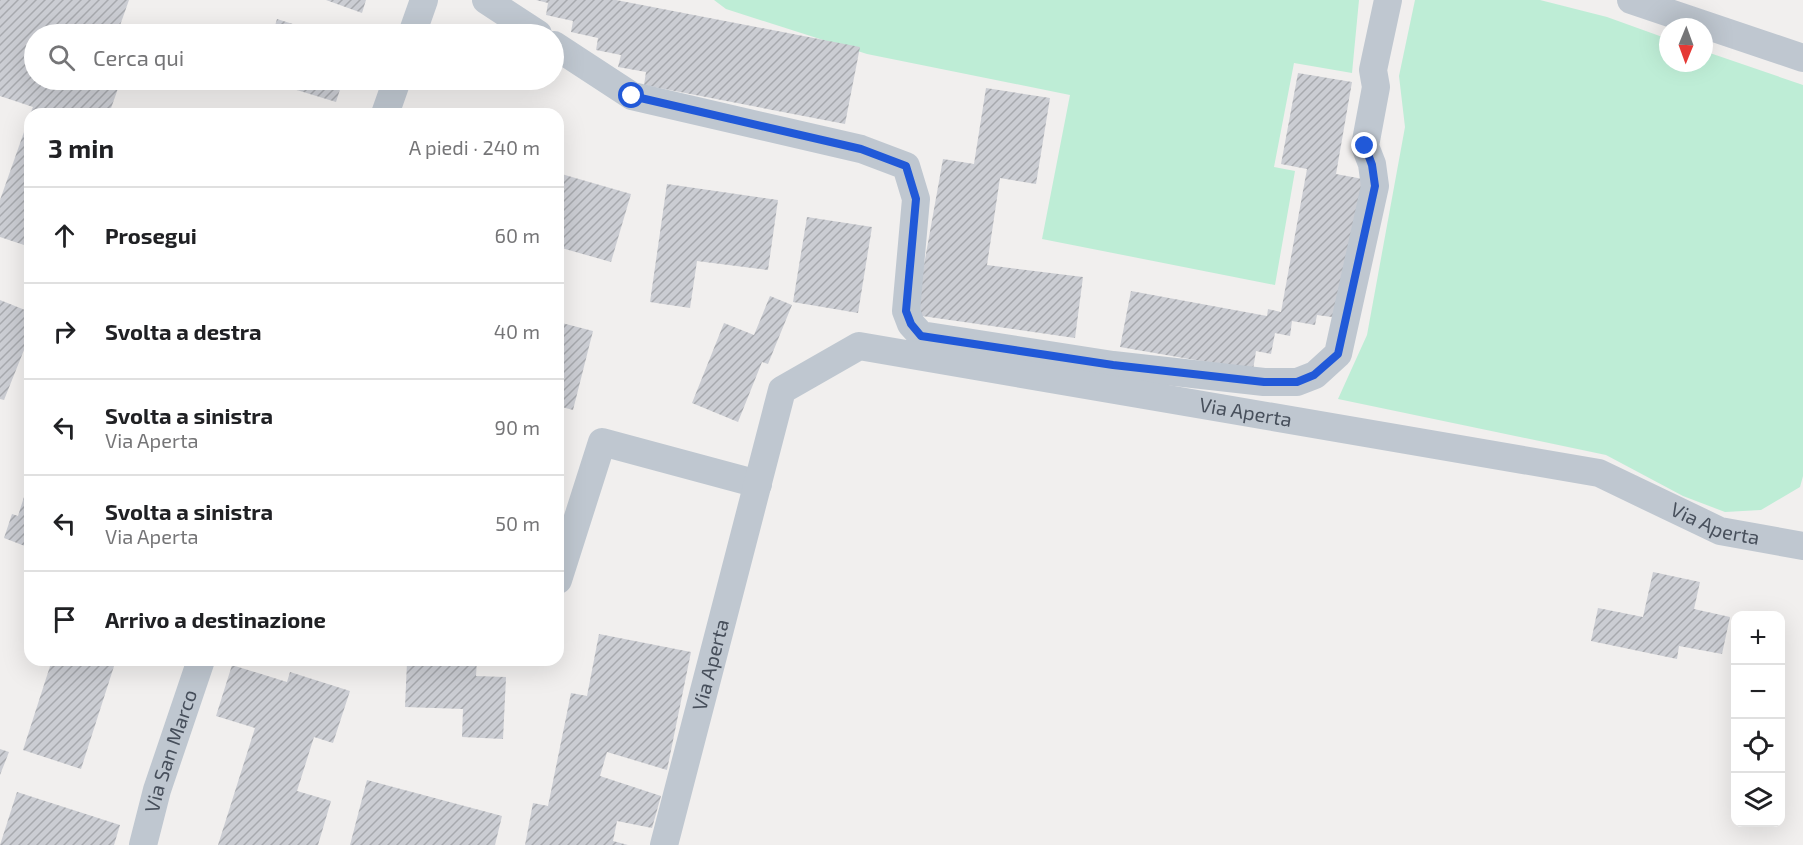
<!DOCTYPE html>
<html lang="it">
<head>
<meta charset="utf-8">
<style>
	:root { --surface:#fff; --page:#f2f2f2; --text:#202124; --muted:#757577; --line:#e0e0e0 }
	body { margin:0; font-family:"Exo 2",sans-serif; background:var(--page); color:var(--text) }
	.controls { position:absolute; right:18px; bottom:18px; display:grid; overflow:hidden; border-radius:12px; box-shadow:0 6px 24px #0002 }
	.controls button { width:54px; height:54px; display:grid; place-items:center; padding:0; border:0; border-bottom:2px solid var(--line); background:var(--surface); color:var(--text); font:30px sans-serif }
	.compass { position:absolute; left:1659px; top:18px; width:54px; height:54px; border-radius:50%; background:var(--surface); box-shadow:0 6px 24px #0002; rotate:181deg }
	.stop { position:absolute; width:18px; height:18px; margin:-14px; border:4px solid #2159d8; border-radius:50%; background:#fff }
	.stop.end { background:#2159d8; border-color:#fff; box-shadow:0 2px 6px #0008 }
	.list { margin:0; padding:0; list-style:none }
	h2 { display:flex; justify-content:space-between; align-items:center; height:78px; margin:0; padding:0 24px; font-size:26px }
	h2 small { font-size:20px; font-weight:400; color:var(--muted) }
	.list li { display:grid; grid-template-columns:39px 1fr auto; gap:18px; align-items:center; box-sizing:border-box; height:96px; padding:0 24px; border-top:2px solid var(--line) }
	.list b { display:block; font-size:22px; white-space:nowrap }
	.list p { margin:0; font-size:20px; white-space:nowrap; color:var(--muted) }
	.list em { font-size:20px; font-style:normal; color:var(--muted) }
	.icon { flex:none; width:33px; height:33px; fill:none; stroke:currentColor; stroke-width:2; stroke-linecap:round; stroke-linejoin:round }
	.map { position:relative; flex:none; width:1803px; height:845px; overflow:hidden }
	.search { position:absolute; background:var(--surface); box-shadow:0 6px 24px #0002; left:24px; top:24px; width:540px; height:66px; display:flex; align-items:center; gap:15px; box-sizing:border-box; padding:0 21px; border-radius:33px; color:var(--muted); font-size:22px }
	.panel { position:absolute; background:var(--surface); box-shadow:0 6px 24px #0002; left:24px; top:108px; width:540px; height:558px; border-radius:18px }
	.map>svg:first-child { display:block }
</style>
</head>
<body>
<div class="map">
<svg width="1803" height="845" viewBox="0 0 1803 845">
	<defs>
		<pattern id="building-hatch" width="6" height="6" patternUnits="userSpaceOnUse" patternTransform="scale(1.5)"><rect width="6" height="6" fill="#cbcdd3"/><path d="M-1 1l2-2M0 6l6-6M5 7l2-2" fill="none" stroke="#a7a9ae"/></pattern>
	</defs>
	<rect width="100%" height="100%" fill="#f1efee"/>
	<g fill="#beedd6">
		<polygon points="714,0 1359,0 1352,73 1294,63 1274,167 1295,171 1275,285 1042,239 1070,95 867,54 726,9"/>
		<polygon points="1415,0 1540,0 1607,17 1668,39 1668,63 1704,63 1704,51 1803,85 1803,476 1800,487 1761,510 1725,512 1683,496 1606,455 1338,399 1367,335 1405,127 1399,76"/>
	</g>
	<g fill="url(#building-hatch)">
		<polygon points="0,0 129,0 117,34 34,34 34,80 121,80 109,114 30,114 33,107 0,96"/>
		<polygon points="326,0 366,0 362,13"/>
		<polygon points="536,0 616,0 860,47 845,124 644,85 646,72 618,67 621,55 596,50 598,38 571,32 573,21 546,15 548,3"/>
		<polygon points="277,19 324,34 258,34 261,25 274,29"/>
		<polygon points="1298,73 1352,82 1336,174 1363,179 1339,318 1317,315 1315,325 1292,321 1290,336 1275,333 1271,354 1256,351 1253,370 1120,347 1131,291 1267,316 1268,309 1281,312 1307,169 1281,164"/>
		<polygon points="264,80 343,80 336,102"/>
		<polygon points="986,88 1050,98 1036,184 1000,178 987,265 1083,277 1075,338 915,315 943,159 974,164"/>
		<polygon points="30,115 30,247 0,237 0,200"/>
		<polygon points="558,173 631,194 611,262 558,247"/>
		<polygon points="667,184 778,200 768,270 697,261 690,308 650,302"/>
		<polygon points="807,217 872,227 858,313 793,302"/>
		<polygon points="770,296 792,305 768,364 762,362 738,422 692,403 724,323 754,335"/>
		<polygon points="0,300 30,312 30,335 4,400 0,399"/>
		<polygon points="558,322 593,331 573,410 558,406"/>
		<polygon points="30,478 30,548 4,538 12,514 18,516"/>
		<polygon points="1653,572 1700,582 1694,609 1730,617 1722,654 1679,646 1677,659 1591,641 1598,608 1643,617"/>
		<polygon points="599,634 691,652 667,770 607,752 600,776 661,796 652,828 617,821 613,841 628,845 525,845 533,803 548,806 571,693 587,696"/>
		<polygon points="52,660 116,660 81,769 23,750"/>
		<polygon points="425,660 477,660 476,676 506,677 503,739 462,737 463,709 405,707 407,662 425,663"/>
		<polygon points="232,665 287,682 290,672 350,691 333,743 314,737 297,791 331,801 318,845 218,845 255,728 216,716"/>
		<polygon points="0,749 9,752 0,775"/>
		<polygon points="367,780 502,816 495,845 350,845"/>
		<polygon points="17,792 120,825 114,845 0,845"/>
	</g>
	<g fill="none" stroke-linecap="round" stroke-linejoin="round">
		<g stroke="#bfc7d0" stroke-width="28">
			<polyline points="486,0 538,34"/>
			<polyline points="1631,0 1803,58"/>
			<polyline points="412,34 424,0"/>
			<polyline points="554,45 632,96 861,149 906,166 916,199 906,311 911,324 921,335 1113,365 1264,382 1297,382 1315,375 1338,354 1375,186 1372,164 1365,146 1376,87 1373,70 1388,0"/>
			<polyline points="385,114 397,80"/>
			<polyline points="558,580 602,442 758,484"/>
			<path id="s1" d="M143 845 157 790 201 660"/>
			<path id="s2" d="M664 845 782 390 859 346 1599 473 1720 531 1803 546"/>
		</g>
	</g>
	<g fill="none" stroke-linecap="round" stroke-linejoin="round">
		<polyline stroke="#2159d8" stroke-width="8" points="632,96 861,149 906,166 916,199 906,311 911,324 921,336 1113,365 1264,382 1297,382 1314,375 1338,354 1375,186 1372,165 1365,146"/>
	</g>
	<g text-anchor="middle" stroke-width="6" stroke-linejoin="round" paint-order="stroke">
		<g font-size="20" fill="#474f5b" stroke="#fff">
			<text dy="7" stroke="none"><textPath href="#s2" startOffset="951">Via Aperta</textPath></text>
			<text dy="7" stroke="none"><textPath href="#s2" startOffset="1437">Via Aperta</textPath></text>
			<text dy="7" stroke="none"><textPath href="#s2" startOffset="186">Via Aperta</textPath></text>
			<text dy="7" stroke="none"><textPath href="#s1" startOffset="98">Via San Marco</textPath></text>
		</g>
	</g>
</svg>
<div class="controls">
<button>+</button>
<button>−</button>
<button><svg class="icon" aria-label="locate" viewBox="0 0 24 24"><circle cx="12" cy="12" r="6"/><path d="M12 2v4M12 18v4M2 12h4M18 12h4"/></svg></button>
<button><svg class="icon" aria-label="layers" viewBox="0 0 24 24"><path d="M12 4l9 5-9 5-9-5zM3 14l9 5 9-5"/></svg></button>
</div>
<svg class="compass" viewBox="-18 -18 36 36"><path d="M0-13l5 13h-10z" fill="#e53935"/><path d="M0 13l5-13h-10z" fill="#757577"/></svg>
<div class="stop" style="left:632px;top:96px"></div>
<div class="stop end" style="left:1365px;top:146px"></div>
<div class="search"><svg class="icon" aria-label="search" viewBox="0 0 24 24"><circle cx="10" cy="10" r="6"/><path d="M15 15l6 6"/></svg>Cerca qui</div>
<section class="panel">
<h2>3 min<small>A piedi · 240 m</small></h2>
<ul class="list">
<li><svg class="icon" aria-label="ahead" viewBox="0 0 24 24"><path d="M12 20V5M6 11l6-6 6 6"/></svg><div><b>Prosegui</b></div><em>60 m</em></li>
<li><svg class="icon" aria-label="right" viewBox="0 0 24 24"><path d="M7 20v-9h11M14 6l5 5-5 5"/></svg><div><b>Svolta a destra</b></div><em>40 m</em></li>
<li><svg class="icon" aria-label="left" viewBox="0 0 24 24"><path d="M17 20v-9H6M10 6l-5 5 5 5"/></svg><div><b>Svolta a sinistra</b><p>Via Aperta</p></div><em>90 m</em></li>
<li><svg class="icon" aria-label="left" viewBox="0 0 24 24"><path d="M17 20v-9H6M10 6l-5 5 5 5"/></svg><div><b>Svolta a sinistra</b><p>Via Aperta</p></div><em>50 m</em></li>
<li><svg class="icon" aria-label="arrive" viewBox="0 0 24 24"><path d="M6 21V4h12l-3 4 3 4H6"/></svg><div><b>Arrivo a destinazione</b></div></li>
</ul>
</section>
</div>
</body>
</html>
